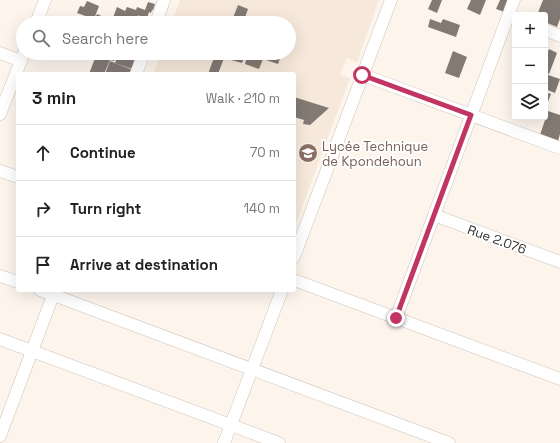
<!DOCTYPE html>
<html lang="en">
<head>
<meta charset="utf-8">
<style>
	:root { --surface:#fff; --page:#f6f6f6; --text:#222; --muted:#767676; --line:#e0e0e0 }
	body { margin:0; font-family:"Space Grotesk",sans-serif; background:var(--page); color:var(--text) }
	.controls { position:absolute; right:12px; top:12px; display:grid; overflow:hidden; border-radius:4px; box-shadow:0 4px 16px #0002 }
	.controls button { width:36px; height:36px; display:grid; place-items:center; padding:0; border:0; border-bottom:1px solid var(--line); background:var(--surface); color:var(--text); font:20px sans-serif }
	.stop { position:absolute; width:12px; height:12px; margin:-9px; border:3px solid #c23562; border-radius:50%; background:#fff }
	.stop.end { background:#c23562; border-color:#fff; box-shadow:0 1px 4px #0008 }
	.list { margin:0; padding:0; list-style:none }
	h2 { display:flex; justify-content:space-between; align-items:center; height:52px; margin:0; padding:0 16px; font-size:17px }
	h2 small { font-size:13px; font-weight:400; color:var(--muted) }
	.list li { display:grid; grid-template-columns:26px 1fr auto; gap:12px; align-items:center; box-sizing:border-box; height:56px; padding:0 16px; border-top:1px solid var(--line) }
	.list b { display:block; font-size:15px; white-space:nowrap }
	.list em { font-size:13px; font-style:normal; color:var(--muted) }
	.icon { flex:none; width:22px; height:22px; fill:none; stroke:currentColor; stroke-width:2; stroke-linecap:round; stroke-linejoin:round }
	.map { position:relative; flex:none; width:560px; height:443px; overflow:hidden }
	.search { position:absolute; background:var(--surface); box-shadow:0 4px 16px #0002; left:16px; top:16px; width:280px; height:44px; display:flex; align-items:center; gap:10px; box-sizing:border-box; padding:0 14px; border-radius:22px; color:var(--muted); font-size:15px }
	.panel { position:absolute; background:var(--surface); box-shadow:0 4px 16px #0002; left:16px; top:72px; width:280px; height:220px; border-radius:4px }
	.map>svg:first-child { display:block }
</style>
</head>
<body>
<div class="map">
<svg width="560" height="443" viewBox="0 0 560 443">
	<rect width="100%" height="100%" fill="#fdf4ec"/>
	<polygon fill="#f6e9db" points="180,0 379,0 357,62 347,58 340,74 350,78 294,229 294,74 153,74 161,53 289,53 289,23 172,23"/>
	<g fill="#837a74">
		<polygon points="432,0 442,0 437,13 428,9"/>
		<polygon points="471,0 486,0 480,15 467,9"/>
		<polygon points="500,0 515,0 513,15 496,9"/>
		<polygon points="543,0 560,0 560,19 557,27 545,22 545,15 537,15"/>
		<polygon points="87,1 99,6 94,19 77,13 80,6 84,7"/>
		<polygon points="148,2 155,4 153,10 152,10 151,13 149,12 147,18 137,15 140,17 138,23 111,23 117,7 125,11 127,7 136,10 137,7 145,10"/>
		<polygon points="238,5 248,9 243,23 231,23"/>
		<polygon points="97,14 110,20 109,23 93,23"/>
		<polygon points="141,17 153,21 152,23 139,23"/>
		<polygon points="430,19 441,23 443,19 460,25 456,37 428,27"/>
		<polygon points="549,49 557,53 549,74 545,73 545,59"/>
		<polygon points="453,51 467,57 459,78 445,73"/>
		<polygon points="97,53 117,53 114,61 110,60 104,74 89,74"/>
		<polygon points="119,53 138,53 136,58 135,70 115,63"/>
		<polygon points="234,53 246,53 242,63 231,60"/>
		<polygon points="248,53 282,53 278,64 263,59 259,69 245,64"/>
		<polygon points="215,55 224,58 218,74 208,74"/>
		<polygon points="110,61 133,70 131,74 105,74"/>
		<polygon points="515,67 515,77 512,76"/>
		<polygon points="545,74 560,79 555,93 545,89"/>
		<polygon points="545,92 551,94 545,109"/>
		<polygon points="294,97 329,108 310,125 303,124 304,120 294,117"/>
		<polygon points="548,111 560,115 560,134 558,141 540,135"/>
	</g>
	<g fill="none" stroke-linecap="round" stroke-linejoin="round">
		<g stroke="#ccc4bc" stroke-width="13">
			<g id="street">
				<polyline points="36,23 45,0"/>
				<polyline points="156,23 164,0"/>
				<polyline points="545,30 560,36"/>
				<polyline points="0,53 21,61"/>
				<polyline points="136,74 144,53"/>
				<polyline points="363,75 560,148"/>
				<polyline points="0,114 24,53"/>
				<polyline points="0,171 18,177"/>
				<polyline points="434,215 560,262"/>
				<polyline points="294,257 391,0"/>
				<polyline points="0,276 18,282"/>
				<polyline points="294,280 560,379"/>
				<polyline points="40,290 449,443"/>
				<polyline points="396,318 514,0"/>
				<polyline points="0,339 279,443"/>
				<polyline points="0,436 55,290"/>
				<polyline points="224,443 282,290"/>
			</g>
		</g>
		<use href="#street" stroke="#fff" stroke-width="12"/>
	</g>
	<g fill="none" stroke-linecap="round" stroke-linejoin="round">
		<polyline stroke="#c23562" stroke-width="5" points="362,75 471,115 396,318"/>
	</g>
	<defs>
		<g id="school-disc" transform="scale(1)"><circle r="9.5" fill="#8d6e63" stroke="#fff"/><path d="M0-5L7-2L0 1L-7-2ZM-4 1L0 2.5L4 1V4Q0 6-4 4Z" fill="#fff"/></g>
	</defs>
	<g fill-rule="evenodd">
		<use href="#school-disc" x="308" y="153"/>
	</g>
	<g text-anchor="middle" stroke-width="3.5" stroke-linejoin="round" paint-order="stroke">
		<g font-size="13" fill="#785e54" stroke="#fff" text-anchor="start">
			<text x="322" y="151">Lycée Technique<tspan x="322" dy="15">de Kpondehoun</tspan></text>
		</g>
		<g font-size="13" fill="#33302d" stroke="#fff">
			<text transform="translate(497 239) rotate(20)" y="5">Rue 2.076</text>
		</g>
	</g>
</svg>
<div class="controls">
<button>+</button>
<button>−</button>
<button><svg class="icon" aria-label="layers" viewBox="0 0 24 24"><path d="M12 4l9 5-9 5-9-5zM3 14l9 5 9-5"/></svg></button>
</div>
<div class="stop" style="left:362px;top:75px"></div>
<div class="stop end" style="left:396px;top:318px"></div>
<div class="search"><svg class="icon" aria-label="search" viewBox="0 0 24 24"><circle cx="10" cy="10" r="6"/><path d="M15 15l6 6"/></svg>Search here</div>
<section class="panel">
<h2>3 min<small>Walk · 210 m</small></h2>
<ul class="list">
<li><svg class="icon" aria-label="ahead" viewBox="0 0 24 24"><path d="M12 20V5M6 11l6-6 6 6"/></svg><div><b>Continue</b></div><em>70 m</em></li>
<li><svg class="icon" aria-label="right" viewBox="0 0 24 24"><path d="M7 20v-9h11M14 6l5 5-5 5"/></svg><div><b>Turn right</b></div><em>140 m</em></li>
<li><svg class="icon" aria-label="arrive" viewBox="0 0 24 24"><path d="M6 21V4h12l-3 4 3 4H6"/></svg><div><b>Arrive at destination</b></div></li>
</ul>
</section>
</div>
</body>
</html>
